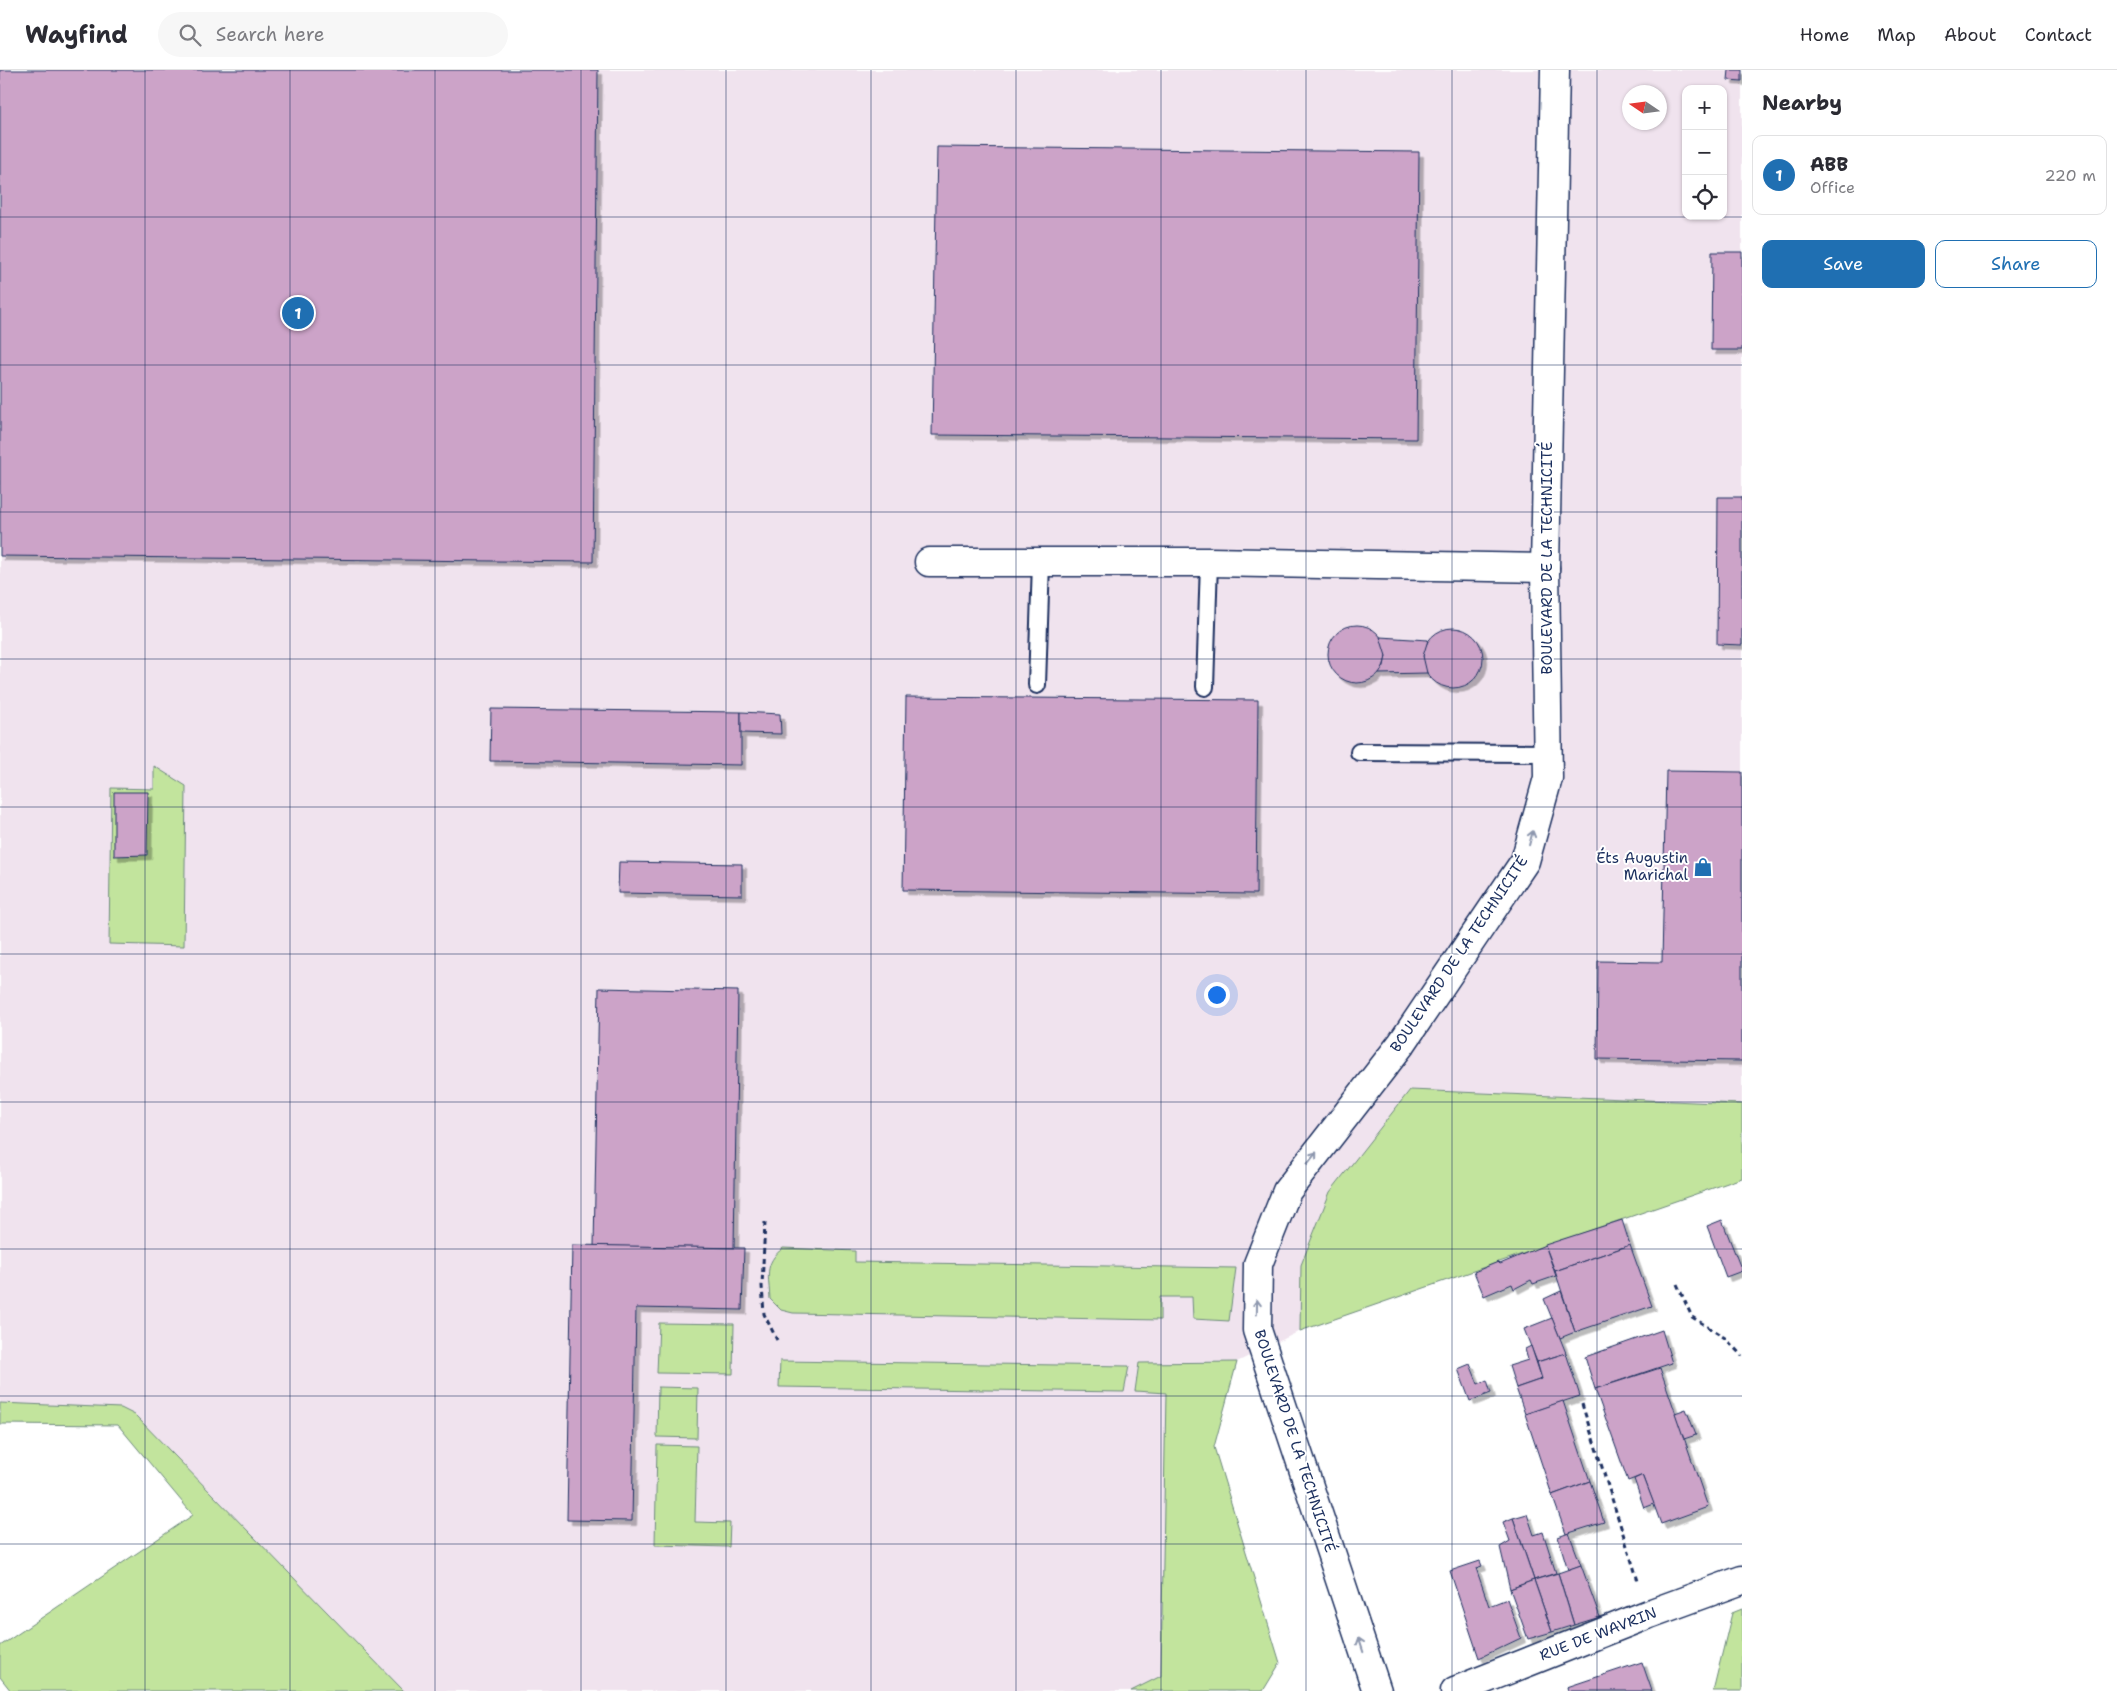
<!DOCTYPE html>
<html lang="en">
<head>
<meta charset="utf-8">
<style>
	:root { --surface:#fff; --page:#f7f7f7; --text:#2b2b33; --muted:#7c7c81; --line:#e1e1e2; --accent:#1f6fb2 }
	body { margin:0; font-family:"Shantell Sans",sans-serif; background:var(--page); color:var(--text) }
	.controls { position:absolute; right:15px; top:15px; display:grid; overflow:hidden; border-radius:10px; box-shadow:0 1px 4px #0004 }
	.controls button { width:45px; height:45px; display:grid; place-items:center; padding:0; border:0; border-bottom:1px solid var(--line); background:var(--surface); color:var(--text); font:25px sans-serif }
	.compass { position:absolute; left:1622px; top:15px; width:45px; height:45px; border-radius:50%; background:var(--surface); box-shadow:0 1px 4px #0004; rotate:283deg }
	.you { position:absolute; left:1216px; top:924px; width:18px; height:18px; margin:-12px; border:4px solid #fff; border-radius:50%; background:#1a73e8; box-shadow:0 0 0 8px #1a73e833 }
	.badge { display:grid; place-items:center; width:32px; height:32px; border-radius:50%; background:var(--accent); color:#fff; font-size:16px; font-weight:700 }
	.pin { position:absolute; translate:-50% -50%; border:2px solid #fff; box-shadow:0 1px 5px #0006 }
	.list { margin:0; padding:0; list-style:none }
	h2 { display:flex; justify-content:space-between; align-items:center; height:65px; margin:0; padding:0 20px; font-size:21px }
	h2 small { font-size:16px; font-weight:400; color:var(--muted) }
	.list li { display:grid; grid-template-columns:32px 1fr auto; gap:15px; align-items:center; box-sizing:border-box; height:80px; margin:0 10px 10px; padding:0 10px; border:1px solid var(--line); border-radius:10px }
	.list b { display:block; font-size:19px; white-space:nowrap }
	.list p { margin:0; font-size:16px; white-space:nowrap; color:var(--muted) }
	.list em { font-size:16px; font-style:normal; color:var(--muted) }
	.actions { display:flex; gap:10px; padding:15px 20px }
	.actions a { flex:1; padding:11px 0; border:1px solid var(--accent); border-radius:10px; text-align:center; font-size:18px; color:var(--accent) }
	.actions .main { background:var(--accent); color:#fff }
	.icon { flex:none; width:28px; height:28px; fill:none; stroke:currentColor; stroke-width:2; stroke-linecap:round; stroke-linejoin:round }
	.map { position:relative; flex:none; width:1742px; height:1621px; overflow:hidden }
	header { display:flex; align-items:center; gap:30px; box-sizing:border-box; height:70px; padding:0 25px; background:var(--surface); border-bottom:1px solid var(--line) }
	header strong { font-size:24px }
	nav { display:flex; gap:28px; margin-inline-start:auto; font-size:18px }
	.search { width:350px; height:45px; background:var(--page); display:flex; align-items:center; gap:12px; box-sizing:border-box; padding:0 18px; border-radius:28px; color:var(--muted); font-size:19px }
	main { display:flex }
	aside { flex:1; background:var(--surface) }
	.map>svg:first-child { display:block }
</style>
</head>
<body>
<header>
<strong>Wayfind</strong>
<div class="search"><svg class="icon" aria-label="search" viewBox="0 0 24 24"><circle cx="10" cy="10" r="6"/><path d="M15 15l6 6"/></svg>Search here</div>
<nav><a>Home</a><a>Map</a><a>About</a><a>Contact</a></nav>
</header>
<main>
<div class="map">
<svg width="1742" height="1621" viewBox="0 0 1742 1621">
	<defs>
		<filter id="shadow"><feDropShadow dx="4.5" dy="4.5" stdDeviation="0" flood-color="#0004"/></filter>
	</defs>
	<rect width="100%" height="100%" fill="#fff"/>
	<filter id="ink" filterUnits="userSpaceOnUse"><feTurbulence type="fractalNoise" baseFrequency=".02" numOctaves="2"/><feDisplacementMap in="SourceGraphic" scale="10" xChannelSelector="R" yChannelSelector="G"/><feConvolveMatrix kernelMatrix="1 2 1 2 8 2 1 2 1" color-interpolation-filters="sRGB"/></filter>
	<g filter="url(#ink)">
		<path fill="#f0e3ee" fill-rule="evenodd" d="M0 0H1742V1108L1300 1261 1237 1292 1214 1377 1280 1593 1263 1621H340L117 1353H0ZM1686 19H1723V146H1686ZM1630 22H1660V52H1630Z"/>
		<g fill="#c2e49d" stroke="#6e8a7e">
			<polygon points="154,696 186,716 184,876 109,874 111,718 154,719"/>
			<polygon points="1410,1020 1742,1034 1742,1108 1300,1261 1301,1195 1330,1122"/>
			<path d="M783 1178 855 1181V1192L1236 1198 1229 1251 1193 1249 1192 1227H1160V1250L793 1243 781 1240 770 1229C769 1207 763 1194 783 1178Z"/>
			<polygon points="659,1253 734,1254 733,1304 657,1303"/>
			<polygon points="780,1291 1129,1296 1124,1322 779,1317"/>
			<polygon points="1237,1292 1214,1377 1280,1593 1263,1621 1131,1621 1161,1606 1166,1323 1135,1321 1139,1293"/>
			<polygon points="658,1317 698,1318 697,1368 657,1367"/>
			<polygon points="0,1333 121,1338 135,1345 404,1621 11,1621 0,1607 0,1576 193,1445 118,1355 0,1354"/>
			<polygon points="657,1375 697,1376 695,1452 730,1453 729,1477 655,1475"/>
			<polygon points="1742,1539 1742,1621 1713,1621 1732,1543"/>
		</g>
		<g fill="#cca3c8" stroke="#1b2f5e" filter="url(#shadow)">
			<polygon points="0,0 598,0 593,492 0,486"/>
			<polygon points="1729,0 1742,0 1742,11 1728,10"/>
			<polygon points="937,77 1419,82 1416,369 932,365"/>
			<polygon points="1712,182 1742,182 1742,280 1711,280"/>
			<polygon points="1718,427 1742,427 1742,575 1717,574"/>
			<circle cx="1357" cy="584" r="29"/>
			<circle cx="1453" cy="588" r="30"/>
			<polygon points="1380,567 1428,570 1423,586 1427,603 1379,604 1384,596 1386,586"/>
			<polygon points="906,627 1258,630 1256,824 903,820"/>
			<polygon points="491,639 741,642 741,695 490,691"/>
			<polygon points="741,642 780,644 781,664 741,663"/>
			<polygon points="1666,701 1742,702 1742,991 1597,989 1598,891 1662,892"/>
			<polygon points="114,722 148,722 147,785 114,786"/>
			<polygon points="619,792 742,794 742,825 618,823"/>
			<polygon points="599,918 738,921 734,1178 594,1176"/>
			<polygon points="1622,1150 1630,1175 1555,1201 1545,1175"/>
			<polygon points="1722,1150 1742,1201 1726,1207 1707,1156"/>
			<polygon points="572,1175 744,1178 742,1240 636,1238 632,1451 567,1450"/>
			<polygon points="1545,1175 1556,1206 1533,1214 1531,1210 1514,1219 1512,1214 1484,1226 1474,1202 1498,1192 1500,1194"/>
			<polygon points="1630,1175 1652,1236 1575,1262 1555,1201"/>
			<polygon points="1561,1221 1575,1262 1560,1268 1544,1229"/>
			<polygon points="1552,1248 1566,1283 1537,1292 1524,1259"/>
			<polygon points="1662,1260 1672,1293 1595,1319 1585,1287"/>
			<polygon points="1531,1276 1542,1309 1516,1318 1509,1296 1528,1290 1525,1279"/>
			<polygon points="1566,1283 1580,1326 1525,1344 1516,1318 1542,1309 1537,1292"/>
			<polygon points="1470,1294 1478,1314 1487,1310 1491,1323 1470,1331 1458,1299"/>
			<polygon points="1660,1298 1708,1437 1661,1454 1643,1405 1628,1411 1595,1319"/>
			<polygon points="1563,1331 1590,1411 1552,1425 1525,1344"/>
			<polygon points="1686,1339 1696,1365 1684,1369 1675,1343"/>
			<polygon points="1643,1405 1654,1434 1644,1438 1634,1409"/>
			<polygon points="1590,1411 1604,1452 1566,1464 1552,1425"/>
			<polygon points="1527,1444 1534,1465 1543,1462 1556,1503 1534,1510 1513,1448"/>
			<polygon points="1513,1448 1534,1510 1510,1519 1500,1477 1510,1471 1503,1452"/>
			<polygon points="1569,1463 1581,1495 1568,1500 1558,1467"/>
			<polygon points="1480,1491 1482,1496 1476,1498 1489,1536 1507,1529 1521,1568 1479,1588 1450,1501"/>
			<polygon points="1581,1495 1600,1547 1574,1555 1558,1503"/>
			<polygon points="1558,1503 1574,1555 1552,1562 1534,1510"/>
			<polygon points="1534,1510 1552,1562 1528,1569 1510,1519"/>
			<polygon points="1642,1592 1652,1621 1568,1621 1567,1617"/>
		</g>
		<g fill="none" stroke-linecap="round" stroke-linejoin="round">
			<g stroke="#1b2f5e" stroke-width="20">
				<g id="service">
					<polyline points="1037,615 1041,492"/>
					<polyline points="1205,617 1209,492"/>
					<polyline points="1359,682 1547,683"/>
				</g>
			</g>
			<g stroke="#1b2f5e" stroke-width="31">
				<g id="minor">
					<polyline points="929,492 1209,492 1545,498"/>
					<polyline points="1377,1621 1257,1260 1258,1194 1287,1121 1402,973 1525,791 1548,708 1545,498 1555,0"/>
					<polyline points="1455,1621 1649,1544 1742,1510"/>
				</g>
			</g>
			<g stroke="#1b2f5e" stroke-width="3" stroke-dasharray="5 4" stroke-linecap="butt">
				<polyline points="765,1152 762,1216 764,1244 777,1270"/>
				<polyline points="1677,1214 1692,1247 1725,1268 1742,1286"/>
				<polyline points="1582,1334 1639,1514"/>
			</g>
			<use href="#service" stroke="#fff" stroke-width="16"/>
			<use href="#minor" stroke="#fff" stroke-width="28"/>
		</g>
		<defs><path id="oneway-shaft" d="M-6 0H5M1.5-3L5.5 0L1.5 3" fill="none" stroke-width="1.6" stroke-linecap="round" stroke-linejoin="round" transform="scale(1.25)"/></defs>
		<g stroke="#8d97ae">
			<use href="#oneway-shaft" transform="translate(1531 768) rotate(-75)"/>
			<use href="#oneway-shaft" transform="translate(1312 1088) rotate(-52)"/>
			<use href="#oneway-shaft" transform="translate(1257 1237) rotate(-89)"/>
			<use href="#oneway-shaft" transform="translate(1361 1575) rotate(-108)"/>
		</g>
	</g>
	<path fill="none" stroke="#1b2f5e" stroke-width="1" stroke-opacity="0.55" d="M145 0V1621M290 0V1621M435 0V1621M581 0V1621M726 0V1621M871 0V1621M1016 0V1621M1161 0V1621M1306 0V1621M1452 0V1621M1597 0V1621M0 147H1742M0 295H1742M0 442H1742M0 589H1742M0 737H1742M0 884H1742M0 1032H1742M0 1179H1742M0 1326H1742M0 1474H1742"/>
	<defs>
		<g id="shop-bare" transform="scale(1.5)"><path d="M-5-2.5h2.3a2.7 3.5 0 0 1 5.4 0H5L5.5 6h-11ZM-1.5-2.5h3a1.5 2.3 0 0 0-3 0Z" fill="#1f6fb2" stroke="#fff" stroke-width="2.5" paint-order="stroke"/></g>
	</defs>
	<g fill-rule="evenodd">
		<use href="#shop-bare" x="1703" y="797"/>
	</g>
	<g text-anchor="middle" stroke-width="4" stroke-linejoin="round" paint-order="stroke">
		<g font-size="15" fill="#1b2f5e" stroke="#fff">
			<text transform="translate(1547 488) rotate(-90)" y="5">BOULEVARD DE LA TECHNICITÉ</text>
			<text transform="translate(1459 884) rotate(-56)" y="5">BOULEVARD DE LA TECHNICITÉ</text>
			<text transform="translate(1295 1371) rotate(72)" y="5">BOULEVARD DE LA TECHNICITÉ</text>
			<text transform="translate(1598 1564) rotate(-21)" y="5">RUE DE WAVRIN</text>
		</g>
		<g font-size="15" fill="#1b2f5e" stroke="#fff" text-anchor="end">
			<text x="1688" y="793">Éts Augustin<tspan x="1688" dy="17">Marichal</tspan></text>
		</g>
	</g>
</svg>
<div class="controls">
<button>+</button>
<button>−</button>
<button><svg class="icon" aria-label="locate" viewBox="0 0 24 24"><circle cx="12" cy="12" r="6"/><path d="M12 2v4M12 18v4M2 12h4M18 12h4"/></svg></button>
</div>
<svg class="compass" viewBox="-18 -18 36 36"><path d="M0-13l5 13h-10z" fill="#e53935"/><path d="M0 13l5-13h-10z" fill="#7c7c81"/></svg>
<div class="you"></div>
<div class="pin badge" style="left:298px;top:243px">1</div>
</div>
<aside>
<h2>Nearby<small></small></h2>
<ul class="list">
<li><span class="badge">1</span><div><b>ABB</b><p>Office</p></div><em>220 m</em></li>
</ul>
<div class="actions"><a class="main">Save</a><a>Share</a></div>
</aside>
</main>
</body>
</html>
